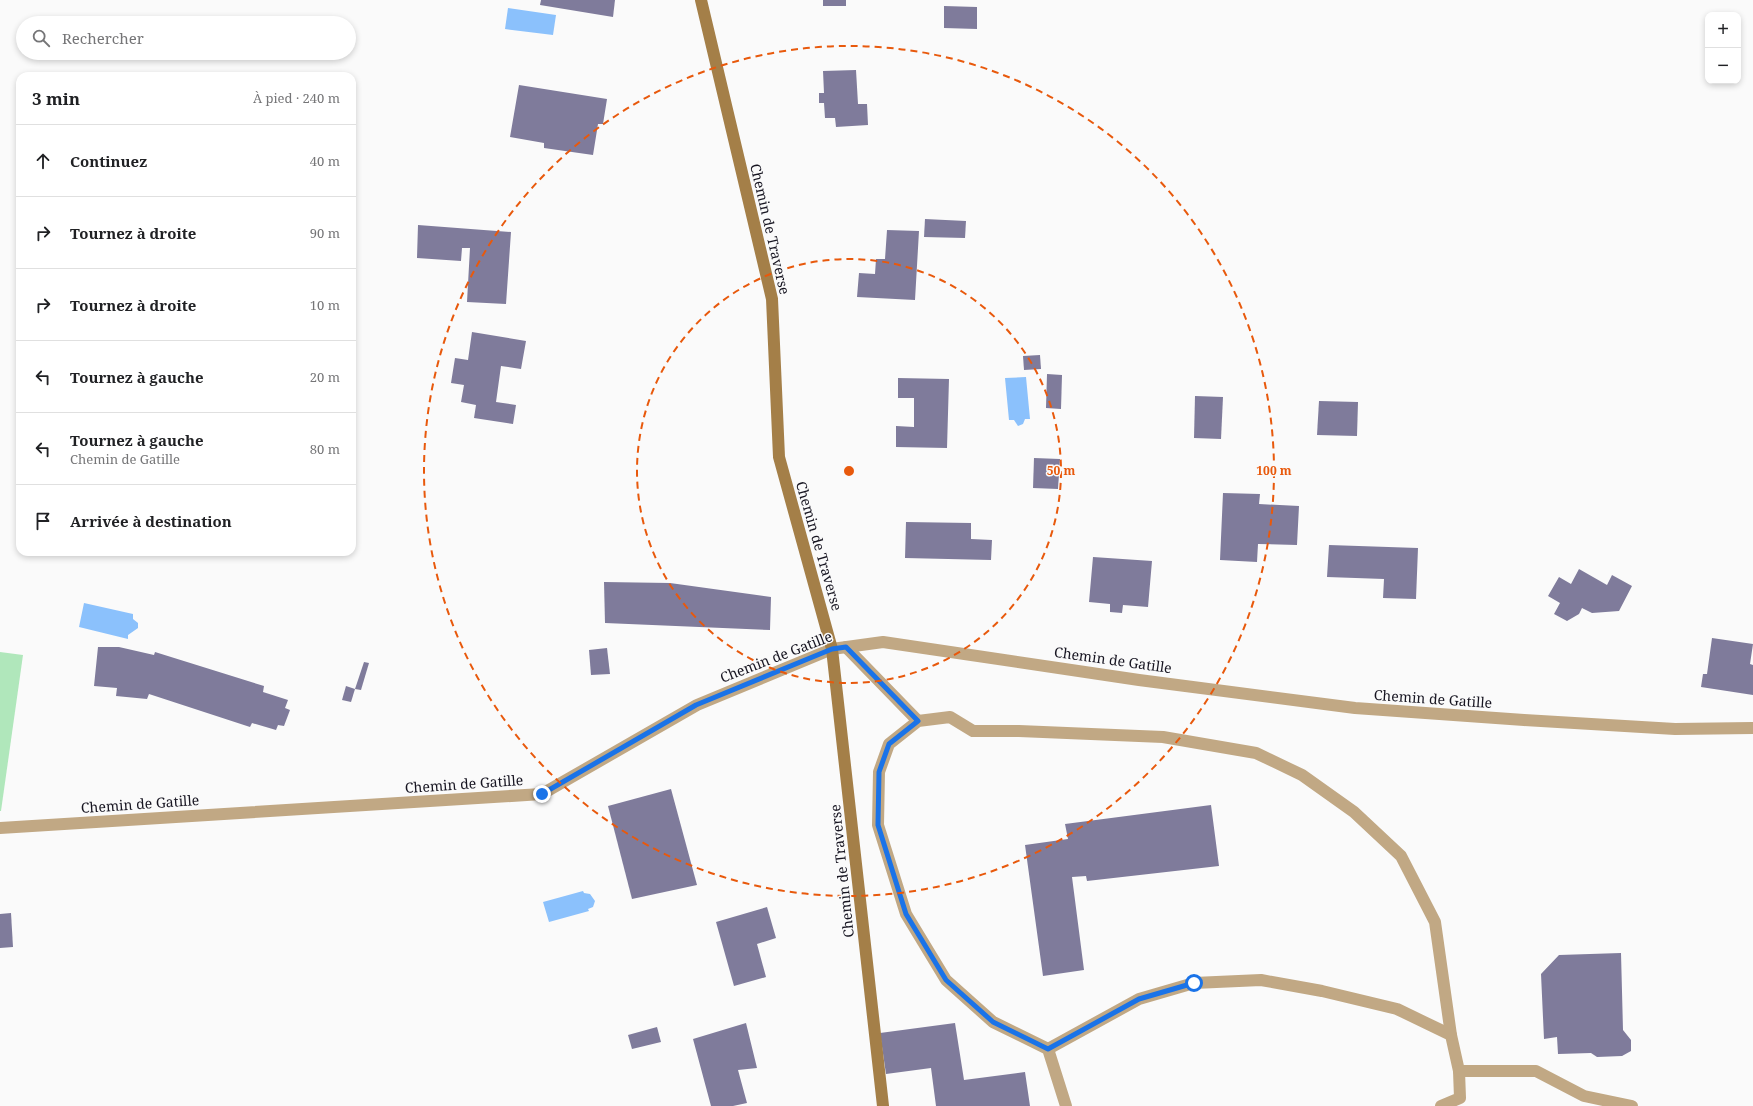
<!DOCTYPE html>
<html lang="fr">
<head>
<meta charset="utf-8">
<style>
	:root { --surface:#fff; --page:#f6f6f6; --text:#202124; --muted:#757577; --line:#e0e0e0 }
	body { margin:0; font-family:"Noto Serif",serif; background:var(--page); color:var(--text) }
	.controls { position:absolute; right:12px; top:12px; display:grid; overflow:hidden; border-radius:8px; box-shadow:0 2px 6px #0003 }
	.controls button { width:36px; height:36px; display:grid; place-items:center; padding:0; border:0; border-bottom:1px solid var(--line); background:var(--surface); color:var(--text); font:20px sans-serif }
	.stop { position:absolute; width:12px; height:12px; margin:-9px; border:3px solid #1a73e8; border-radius:50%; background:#fff }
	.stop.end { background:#1a73e8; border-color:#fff; box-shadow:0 1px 4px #0008 }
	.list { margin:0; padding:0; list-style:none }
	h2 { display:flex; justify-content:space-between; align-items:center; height:52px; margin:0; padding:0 16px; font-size:17px }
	h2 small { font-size:13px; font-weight:400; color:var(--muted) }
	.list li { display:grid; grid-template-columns:26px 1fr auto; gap:12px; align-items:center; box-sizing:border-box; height:72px; padding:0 16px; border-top:1px solid var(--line) }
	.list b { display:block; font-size:15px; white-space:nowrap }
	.list p { margin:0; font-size:13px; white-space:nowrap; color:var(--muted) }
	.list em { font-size:13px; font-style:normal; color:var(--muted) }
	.icon { flex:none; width:22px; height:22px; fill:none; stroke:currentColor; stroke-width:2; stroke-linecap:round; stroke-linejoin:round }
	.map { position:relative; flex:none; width:1753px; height:1106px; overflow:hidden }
	.search { position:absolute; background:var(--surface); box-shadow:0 2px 6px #0003; left:16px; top:16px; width:340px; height:44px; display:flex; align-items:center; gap:10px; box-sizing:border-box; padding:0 14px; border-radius:22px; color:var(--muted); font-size:15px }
	.panel { position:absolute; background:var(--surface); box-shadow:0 2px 6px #0003; left:16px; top:72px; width:340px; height:484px; border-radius:12px }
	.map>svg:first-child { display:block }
</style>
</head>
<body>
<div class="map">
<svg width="1753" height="1106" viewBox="0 0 1753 1106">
	<rect width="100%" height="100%" fill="#fafafa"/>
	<polygon fill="#b0e7bb" points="0,652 23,655 1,811 0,811"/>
	<g fill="#8bc1fc">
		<polygon points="508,8 556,15 553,35 505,29"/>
		<polygon points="1026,377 1030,419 1025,419 1023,424 1018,426 1014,420 1009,420 1005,378"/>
		<polygon points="84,603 133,614 133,619 138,623 138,628 128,635 128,639 79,627"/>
		<polygon points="583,891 584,893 590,894 595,901 593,907 588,909 589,911 549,922 543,902"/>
	</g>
	<g fill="#7f7b9b">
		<polygon points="541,0 615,0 613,17 540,5"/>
		<rect x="823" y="0" width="23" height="6"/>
		<polygon points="944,6 977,7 977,29 944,28"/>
		<polygon points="856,70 858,104 867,104 868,125 836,127 835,118 825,118 824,103 819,103 819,93 824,93 823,71"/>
		<polygon points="519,85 607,99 603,124 598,124 593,155 544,148 544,143 510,137"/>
		<polygon points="925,219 966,221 965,238 924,237"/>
		<polygon points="418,225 511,232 506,304 467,302 470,248 462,248 461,261 417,258"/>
		<polygon points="887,230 919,231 915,300 857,297 859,273 875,274 876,259 885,259"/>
		<polygon points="472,332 526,341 521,369 501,366 496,402 516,405 513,424 474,418 476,405 461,402 464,385 451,383 455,358 468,360"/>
		<polygon points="1040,355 1041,369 1024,370 1023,356"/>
		<polygon points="1047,374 1062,375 1061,409 1046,408"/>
		<polygon points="898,378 949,379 947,448 896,447 896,426 914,427 914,398 898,398"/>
		<polygon points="1195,396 1223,397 1221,439 1194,438"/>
		<polygon points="1319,401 1358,402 1357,436 1317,435"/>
		<polygon points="1034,458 1060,459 1058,489 1033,488"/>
		<polygon points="1223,493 1260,494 1259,504 1299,506 1297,545 1258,544 1257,562 1220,560"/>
		<polygon points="906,522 971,523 971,539 992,540 991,560 905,558"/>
		<polygon points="1329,545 1418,548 1416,599 1383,598 1384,579 1327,577"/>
		<polygon points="1093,557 1152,561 1148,607 1123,605 1122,613 1110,612 1110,604 1089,602"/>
		<polygon points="1579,569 1607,585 1612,575 1632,586 1619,611 1592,613 1582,608 1579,614 1567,621 1554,614 1560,603 1548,596 1559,577 1571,584"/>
		<polygon points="604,582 670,583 771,597 770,630 605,623"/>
		<polygon points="1712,638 1753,644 1750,664 1753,665 1753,695 1701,687 1703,674 1707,674"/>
		<polygon points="98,647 119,647 154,655 155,652 264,686 263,692 288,700 285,708 290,710 284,726 278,725 276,730 252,723 250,727 149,694 147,699 116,696 117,688 94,686"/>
		<polygon points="607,648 610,674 591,675 589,650"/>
		<polygon points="364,662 369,663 361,690 355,689"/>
		<polygon points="346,686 355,689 351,702 342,700"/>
		<polygon points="671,789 697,885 632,899 608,806"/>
		<polygon points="1211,805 1219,866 1087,881 1086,876 1072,877 1084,970 1043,976 1025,845 1068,839 1065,824"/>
		<polygon points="767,907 776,938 757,944 766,977 734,986 716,922"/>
		<polygon points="11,913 13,947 0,948 0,914"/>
		<polygon points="1621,953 1623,1030 1631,1040 1631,1051 1622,1056 1597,1057 1591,1053 1558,1054 1557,1037 1544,1039 1541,974 1559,955"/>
		<polygon points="746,1023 757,1068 738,1070 747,1103 733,1106 711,1106 693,1039"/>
		<polygon points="955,1023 964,1080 1025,1072 1030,1106 936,1106 931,1068 886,1074 880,1033"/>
		<polygon points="657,1027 661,1042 632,1049 628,1035"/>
	</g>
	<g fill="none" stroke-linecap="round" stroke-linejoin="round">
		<g stroke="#c1a884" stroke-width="12">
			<polyline points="846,647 918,721"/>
			<polyline points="1048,1049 1139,999 1194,983 1261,980 1322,991 1397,1009 1451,1035 1459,1071 1460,1098 1441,1106"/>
			<polyline points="1459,1071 1536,1071 1584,1096 1632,1106"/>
			<polyline points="1066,1106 1048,1049 993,1022 946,980 906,914 878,825 879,772 889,744 918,721 950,717 973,731 1019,731 1163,737 1256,753 1302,775 1354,812 1401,856 1435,922 1451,1035"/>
		</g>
		<polyline stroke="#c1a884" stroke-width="12" points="0,828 542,794 697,705 832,649 883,642 1139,680 1355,708 1524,720 1675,729 1753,728"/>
		<polyline stroke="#a47f48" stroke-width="12" points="701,0 772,299 779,457 832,649 883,1106"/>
	</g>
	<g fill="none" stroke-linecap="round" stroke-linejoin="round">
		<polyline stroke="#1a73e8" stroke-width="5" points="542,794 696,705 832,649 846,647 918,721 889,744 879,772 878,825 906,914 946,980 993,1022 1048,1049 1139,999 1194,983"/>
	</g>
	<g fill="none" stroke="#e8590c" stroke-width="2" stroke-dasharray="7 5">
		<circle cx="849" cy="471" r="212"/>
		<circle cx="849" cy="471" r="425"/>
	</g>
	<g text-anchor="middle" stroke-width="3" stroke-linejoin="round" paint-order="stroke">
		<g font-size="14" fill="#171521" stroke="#fafafa">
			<text transform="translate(770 229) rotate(77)" y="5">Chemin de Traverse</text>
			<text transform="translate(819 546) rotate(74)" y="5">Chemin de Traverse</text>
			<text transform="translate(776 657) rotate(-21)" y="5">Chemin de Gatille</text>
			<text transform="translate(1113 660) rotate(8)" y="5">Chemin de Gatille</text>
			<text transform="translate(1433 699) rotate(4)" y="5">Chemin de Gatille</text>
			<text transform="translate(464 784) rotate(-4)" y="5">Chemin de Gatille</text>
			<text transform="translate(140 804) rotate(-4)" y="5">Chemin de Gatille</text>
			<text transform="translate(842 871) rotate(-96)" y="5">Chemin de Traverse</text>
		</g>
	</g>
	<circle cx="849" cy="471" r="6" fill="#e8590c" stroke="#fafafa" stroke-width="2"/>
	<g font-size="12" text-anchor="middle" font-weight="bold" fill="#e8590c" stroke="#fafafa" stroke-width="3" stroke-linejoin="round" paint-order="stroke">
		<text x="1061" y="475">50 m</text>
		<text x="1274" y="475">100 m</text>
	</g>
</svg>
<div class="controls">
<button>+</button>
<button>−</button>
</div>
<div class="stop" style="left:1194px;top:983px"></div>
<div class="stop end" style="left:542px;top:794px"></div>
<div class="search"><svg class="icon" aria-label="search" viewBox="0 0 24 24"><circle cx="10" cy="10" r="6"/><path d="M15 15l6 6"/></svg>Rechercher</div>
<section class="panel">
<h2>3 min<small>À pied · 240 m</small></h2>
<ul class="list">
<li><svg class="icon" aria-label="ahead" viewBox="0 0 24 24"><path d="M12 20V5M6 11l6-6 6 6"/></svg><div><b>Continuez</b></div><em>40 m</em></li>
<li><svg class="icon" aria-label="right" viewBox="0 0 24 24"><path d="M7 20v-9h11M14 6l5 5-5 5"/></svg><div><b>Tournez à droite</b></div><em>90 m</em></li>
<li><svg class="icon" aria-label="right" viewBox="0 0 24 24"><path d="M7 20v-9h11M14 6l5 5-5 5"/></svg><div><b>Tournez à droite</b></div><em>10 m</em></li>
<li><svg class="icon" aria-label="left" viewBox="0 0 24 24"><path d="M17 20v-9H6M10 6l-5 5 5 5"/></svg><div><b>Tournez à gauche</b></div><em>20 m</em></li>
<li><svg class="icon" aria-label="left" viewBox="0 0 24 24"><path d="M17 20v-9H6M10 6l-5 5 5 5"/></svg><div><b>Tournez à gauche</b><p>Chemin de Gatille</p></div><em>80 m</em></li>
<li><svg class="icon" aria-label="arrive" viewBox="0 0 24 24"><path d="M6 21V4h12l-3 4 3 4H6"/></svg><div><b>Arrivée à destination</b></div></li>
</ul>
</section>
</div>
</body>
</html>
